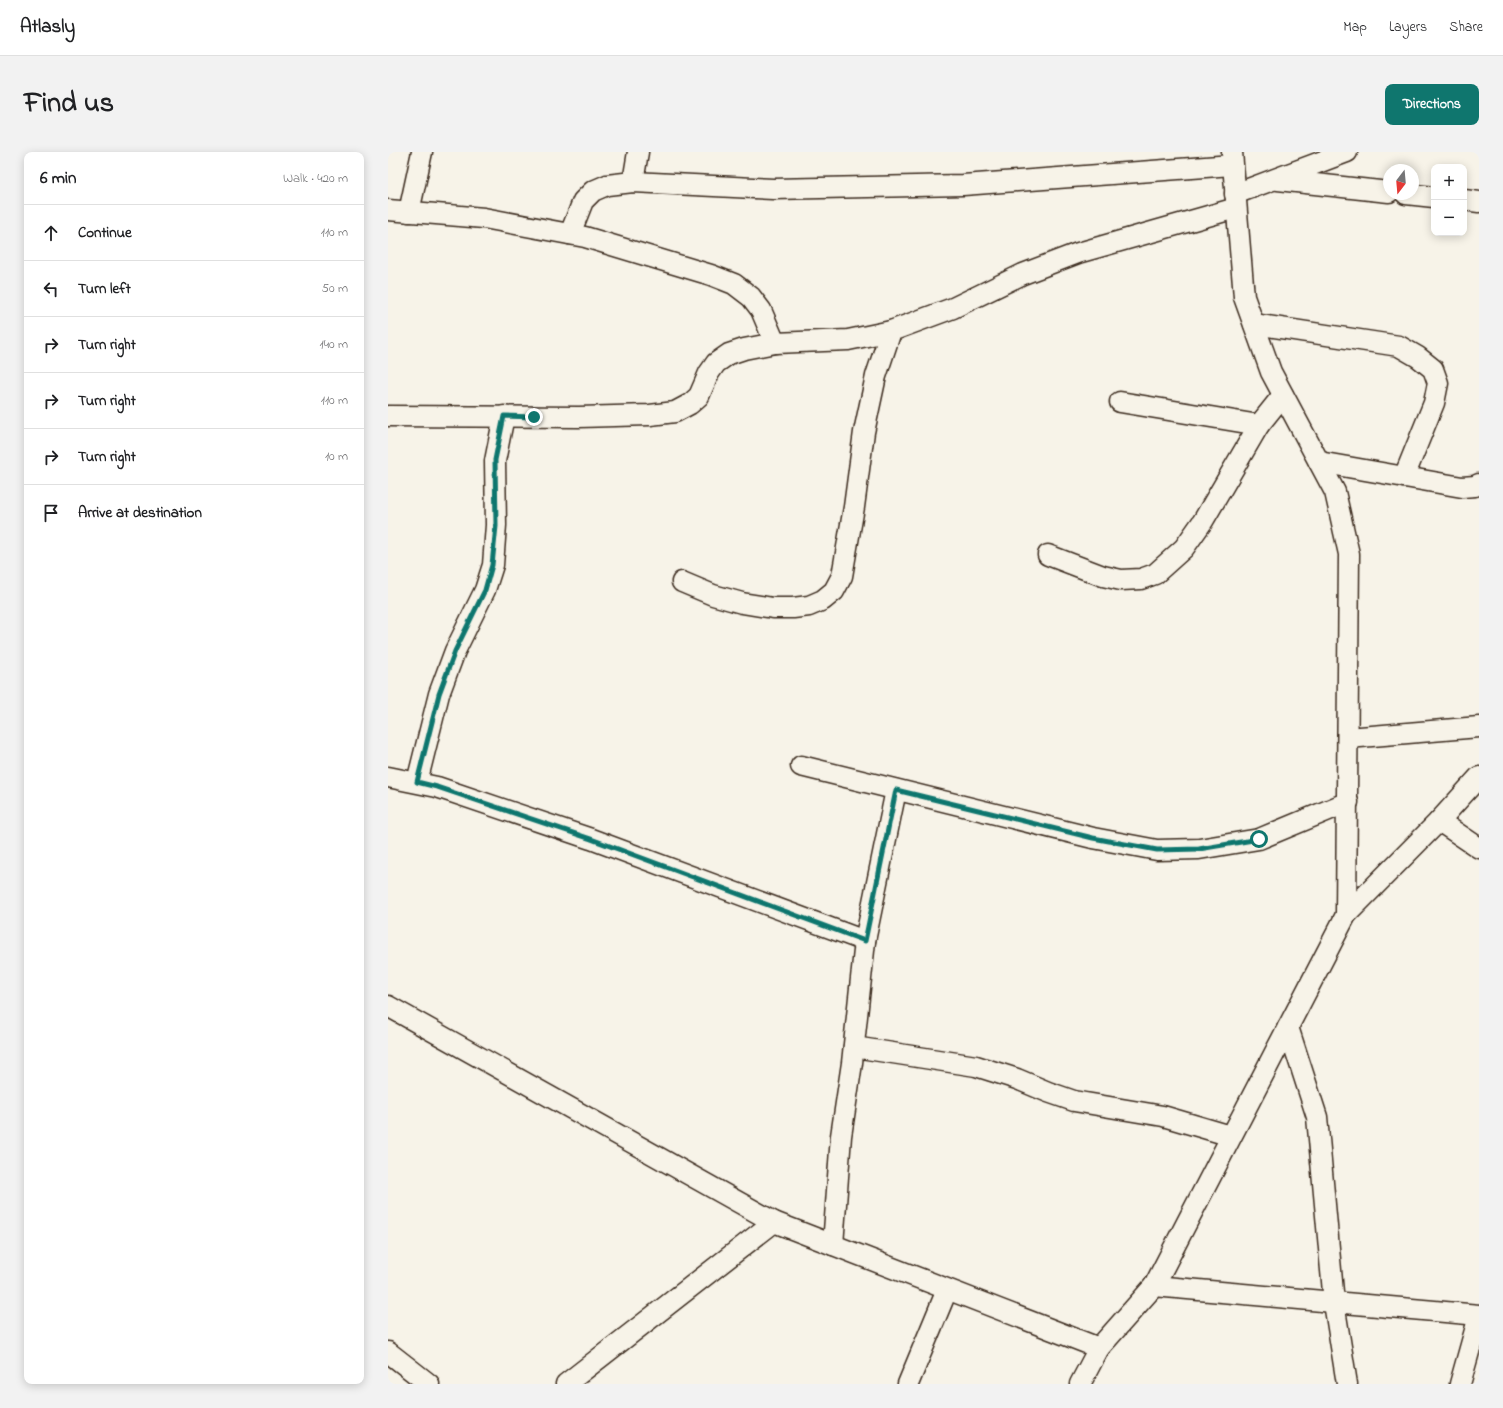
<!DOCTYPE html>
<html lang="en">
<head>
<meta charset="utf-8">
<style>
	:root { --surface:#fff; --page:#f2f2f2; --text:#202124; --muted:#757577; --line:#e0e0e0; --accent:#0f766e }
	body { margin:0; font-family:"Indie Flower",sans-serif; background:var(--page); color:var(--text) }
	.controls { position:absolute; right:12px; top:12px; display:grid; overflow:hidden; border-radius:8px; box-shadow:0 2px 10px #0003 }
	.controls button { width:36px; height:36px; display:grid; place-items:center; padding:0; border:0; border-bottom:1px solid var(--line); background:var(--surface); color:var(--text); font:20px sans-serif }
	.compass { position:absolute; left:995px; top:12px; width:36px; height:36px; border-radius:50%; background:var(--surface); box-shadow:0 2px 10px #0003; rotate:196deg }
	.stop { position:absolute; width:12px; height:12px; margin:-9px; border:3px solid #0f766e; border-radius:50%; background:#fff }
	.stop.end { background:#0f766e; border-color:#fff; box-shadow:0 1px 4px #0008 }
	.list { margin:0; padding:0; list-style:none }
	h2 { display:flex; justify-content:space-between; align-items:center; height:52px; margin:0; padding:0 16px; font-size:17px }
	h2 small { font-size:13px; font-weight:400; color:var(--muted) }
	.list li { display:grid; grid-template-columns:26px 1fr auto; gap:12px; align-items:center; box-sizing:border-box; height:56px; padding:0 16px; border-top:1px solid var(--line) }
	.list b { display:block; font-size:15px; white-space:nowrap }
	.list em { font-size:13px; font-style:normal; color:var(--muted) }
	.icon { flex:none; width:22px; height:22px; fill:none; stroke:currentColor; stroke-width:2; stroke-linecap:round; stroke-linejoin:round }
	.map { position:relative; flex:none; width:1091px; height:1232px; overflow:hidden; border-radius:8px }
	header { display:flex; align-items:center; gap:24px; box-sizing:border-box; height:56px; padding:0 20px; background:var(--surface); border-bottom:1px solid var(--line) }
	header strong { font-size:19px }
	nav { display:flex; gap:22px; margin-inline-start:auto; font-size:14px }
	.intro { display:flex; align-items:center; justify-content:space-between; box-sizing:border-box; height:96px; padding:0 24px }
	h1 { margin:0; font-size:28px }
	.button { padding:10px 18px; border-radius:8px; background:var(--accent); color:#fff; font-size:14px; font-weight:700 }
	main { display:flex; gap:24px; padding:0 24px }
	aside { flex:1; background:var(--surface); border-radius:8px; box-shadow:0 2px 10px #0003 }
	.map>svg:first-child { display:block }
</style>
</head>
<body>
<header>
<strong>Atlasly</strong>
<nav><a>Map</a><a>Layers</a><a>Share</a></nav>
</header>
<div class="intro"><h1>Find us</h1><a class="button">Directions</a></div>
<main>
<aside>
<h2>6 min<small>Walk · 420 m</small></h2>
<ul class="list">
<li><svg class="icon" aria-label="ahead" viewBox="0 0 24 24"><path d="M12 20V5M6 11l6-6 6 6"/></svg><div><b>Continue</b></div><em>110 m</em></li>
<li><svg class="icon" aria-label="left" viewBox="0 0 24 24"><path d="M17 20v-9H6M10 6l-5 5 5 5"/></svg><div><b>Turn left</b></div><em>50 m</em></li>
<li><svg class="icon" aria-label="right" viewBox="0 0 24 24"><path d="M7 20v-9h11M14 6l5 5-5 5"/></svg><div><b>Turn right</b></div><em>140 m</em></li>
<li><svg class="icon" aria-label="right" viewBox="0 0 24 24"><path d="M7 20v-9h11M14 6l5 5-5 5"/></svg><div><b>Turn right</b></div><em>110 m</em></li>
<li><svg class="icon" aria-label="right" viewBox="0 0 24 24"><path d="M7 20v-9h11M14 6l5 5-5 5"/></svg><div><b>Turn right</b></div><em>10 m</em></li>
<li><svg class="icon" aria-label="arrive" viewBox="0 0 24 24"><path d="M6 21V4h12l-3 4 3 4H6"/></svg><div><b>Arrive at destination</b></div></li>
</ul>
</aside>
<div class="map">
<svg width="1091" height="1232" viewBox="0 0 1091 1232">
	<rect width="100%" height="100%" fill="#f7f3e8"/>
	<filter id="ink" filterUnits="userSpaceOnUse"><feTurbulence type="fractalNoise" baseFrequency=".025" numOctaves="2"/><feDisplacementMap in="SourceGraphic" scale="8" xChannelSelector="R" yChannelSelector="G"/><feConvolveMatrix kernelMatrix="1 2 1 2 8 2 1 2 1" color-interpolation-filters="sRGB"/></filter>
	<g filter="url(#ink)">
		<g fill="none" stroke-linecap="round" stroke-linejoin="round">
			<g stroke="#3b2a1e" stroke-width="23">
				<g id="street">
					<polyline points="844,0 856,145 883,220 947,340 961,402 958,763"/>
					<polyline points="890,28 1001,40"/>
					<polyline points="245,30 250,0"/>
					<polyline points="847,42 959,0"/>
					<polyline points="1018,42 1046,45"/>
					<polyline points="1076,48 1091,50"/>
					<polyline points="0,58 96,66 197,85 323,123 346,132 363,145 373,158 387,191"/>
					<polyline points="21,60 34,0"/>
					<polyline points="182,82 195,49 205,39 219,33 245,30 385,37 575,33 844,13"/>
					<polyline points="866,172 1011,194 1030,205 1045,217 1050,231 1046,251 1016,325"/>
					<polyline points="732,250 871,273"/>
					<polyline points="0,264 191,265 262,263 287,260 302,252 311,244 321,221 328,211 341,202 356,197 387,191 460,188 503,179 565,156 635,122 690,101 848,56"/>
					<polyline points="931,310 1074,335 1087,334 1091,332"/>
					<polyline points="660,403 715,424 733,428 753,427 767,422 796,396 815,369 871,273 895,243"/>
					<polyline points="294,430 325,443 354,451 385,456 405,456 421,454 435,448 446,439 454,424 466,355 476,280 488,224 503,179"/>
					<polyline points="960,586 1091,575"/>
					<polyline points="413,614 705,686 769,698 811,697 871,687 960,650"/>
					<polyline points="0,625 49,635 203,687 477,789"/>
					<polyline points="29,630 51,542 67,499 97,438 105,413 108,373 107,309 116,264"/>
					<polyline points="1051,669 1091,696"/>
					<polyline points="0,854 386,1070 711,1196 766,1134 1091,1163"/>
					<polyline points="900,875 929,965 946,1151 959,1232"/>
					<polyline points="466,895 588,914 629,927 660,940 686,949 775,964 843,984"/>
					<polyline points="445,1093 453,984 464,911 477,789 508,638"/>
					<polyline points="766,1134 958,763 1051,669 1091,625"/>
					<polyline points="0,1200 41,1232"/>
					<polyline points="178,1232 386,1070"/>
					<polyline points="520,1232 559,1138"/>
					<polyline points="692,1232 711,1196"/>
					<polyline points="1072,1232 1091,1164"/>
				</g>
			</g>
			<use href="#street" stroke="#f7f3e8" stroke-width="20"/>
		</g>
	</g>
	<g fill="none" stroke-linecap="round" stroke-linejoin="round" filter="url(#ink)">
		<polyline stroke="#0f766e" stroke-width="5" points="146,265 116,264 107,308 108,374 104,413 97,438 67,499 51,542 29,630 49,635 203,687 477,789 508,638 705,686 769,698 811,697 871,687"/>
	</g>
</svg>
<div class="controls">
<button>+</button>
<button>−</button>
</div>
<svg class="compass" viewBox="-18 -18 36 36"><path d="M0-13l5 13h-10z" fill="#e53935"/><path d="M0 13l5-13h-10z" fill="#757577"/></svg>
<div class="stop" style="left:871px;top:687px"></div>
<div class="stop end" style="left:146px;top:265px"></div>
</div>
</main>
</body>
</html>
